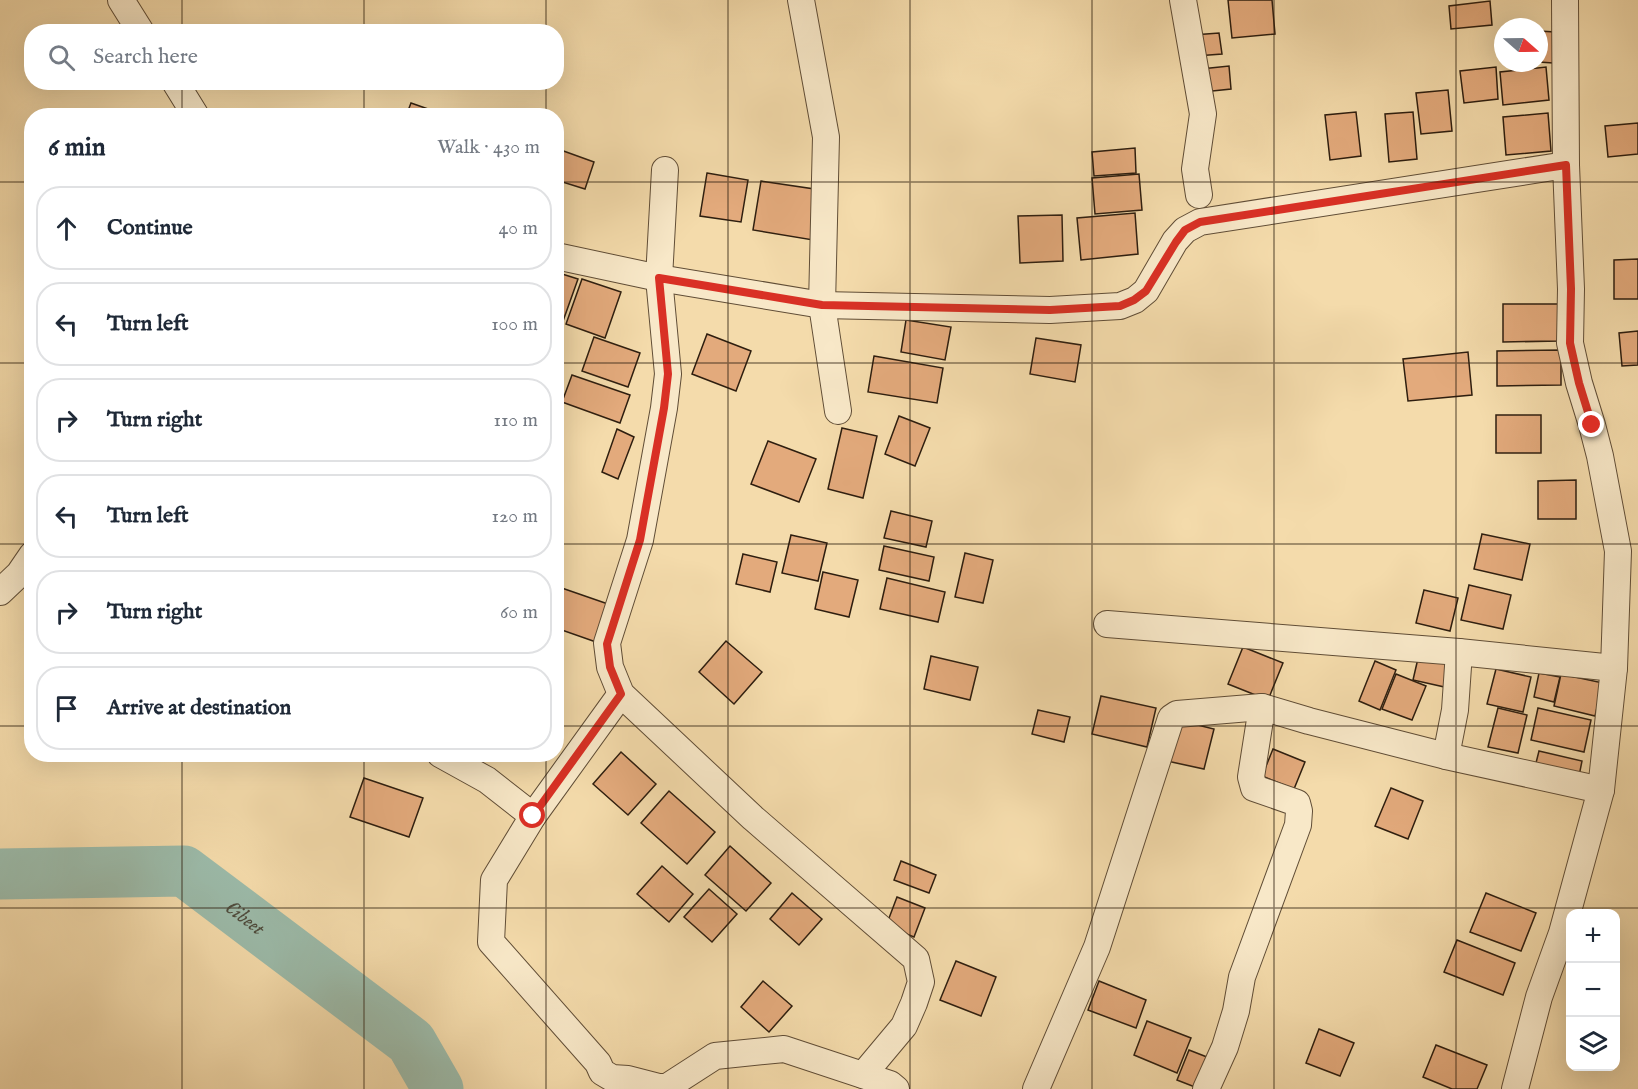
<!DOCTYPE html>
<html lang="en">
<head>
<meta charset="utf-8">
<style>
	:root { --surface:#fff; --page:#f6f6f7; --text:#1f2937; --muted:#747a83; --line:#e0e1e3 }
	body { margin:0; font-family:"IM FELL English",serif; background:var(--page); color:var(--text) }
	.controls { position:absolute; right:18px; bottom:18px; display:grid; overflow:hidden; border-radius:12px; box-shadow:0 6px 24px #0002 }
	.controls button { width:54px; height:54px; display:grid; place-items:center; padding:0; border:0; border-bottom:2px solid var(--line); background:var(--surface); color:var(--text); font:30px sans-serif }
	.compass { position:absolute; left:1494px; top:18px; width:54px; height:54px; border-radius:50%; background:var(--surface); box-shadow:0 6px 24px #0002; rotate:110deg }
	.stop { position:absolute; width:18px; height:18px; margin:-14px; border:4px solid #d93025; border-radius:50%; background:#fff }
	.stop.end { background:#d93025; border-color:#fff; box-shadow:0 2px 6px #0008 }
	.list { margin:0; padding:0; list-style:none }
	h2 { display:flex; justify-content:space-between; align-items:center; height:78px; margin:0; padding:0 24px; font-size:26px }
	h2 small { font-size:20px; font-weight:400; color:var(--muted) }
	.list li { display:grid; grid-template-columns:39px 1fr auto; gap:18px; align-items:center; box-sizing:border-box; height:84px; margin:0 12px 12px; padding:0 12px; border:2px solid var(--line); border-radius:24px }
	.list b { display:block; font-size:22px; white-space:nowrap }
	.list em { font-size:20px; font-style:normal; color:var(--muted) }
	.icon { flex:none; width:33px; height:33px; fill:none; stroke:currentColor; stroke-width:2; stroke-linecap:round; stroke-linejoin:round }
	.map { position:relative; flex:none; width:1638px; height:1089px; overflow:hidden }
	.search { position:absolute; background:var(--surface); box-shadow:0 6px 24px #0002; left:24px; top:24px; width:540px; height:66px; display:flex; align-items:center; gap:15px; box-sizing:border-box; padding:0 21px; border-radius:24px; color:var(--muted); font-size:22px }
	.panel { position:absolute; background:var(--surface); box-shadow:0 6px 24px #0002; left:24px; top:108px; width:540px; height:654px; border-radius:24px }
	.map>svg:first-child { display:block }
</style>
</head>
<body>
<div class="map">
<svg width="1638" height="1089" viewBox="0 0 1638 1089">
	<rect width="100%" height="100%" fill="#f4dbab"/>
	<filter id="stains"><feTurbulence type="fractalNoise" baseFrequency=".00333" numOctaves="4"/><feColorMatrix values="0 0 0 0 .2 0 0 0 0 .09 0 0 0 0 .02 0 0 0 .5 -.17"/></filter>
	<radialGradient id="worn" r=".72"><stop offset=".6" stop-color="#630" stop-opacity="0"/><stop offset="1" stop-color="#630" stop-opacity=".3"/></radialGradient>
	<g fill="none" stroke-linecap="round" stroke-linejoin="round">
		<path stroke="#9cbbaa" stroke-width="51" id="s1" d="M0 874 184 871 411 1042 438 1089"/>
	</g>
	<g fill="#e3aa7c" stroke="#2e1e0f" stroke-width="1.5">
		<polygon points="1228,0 1272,0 1275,34 1232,38"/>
		<polygon points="1490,1 1492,25 1451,29 1449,6"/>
		<polygon points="1539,31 1555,32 1553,63 1539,62"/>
		<polygon points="1219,33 1222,54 1196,56 1193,35"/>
		<polygon points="1229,66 1231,89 1203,92 1201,69"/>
		<polygon points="1496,67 1498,99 1464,103 1460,71"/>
		<polygon points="1546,67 1549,100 1503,105 1500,72"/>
		<polygon points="1448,90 1452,131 1421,134 1416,93"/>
		<polygon points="411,103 448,116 406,116"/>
		<polygon points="1356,112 1361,156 1330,160 1325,115"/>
		<polygon points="1413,112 1417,159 1389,162 1385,114"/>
		<polygon points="1548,113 1551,151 1506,155 1503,117"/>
		<polygon points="1638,123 1638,154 1608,157 1605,126"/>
		<polygon points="1135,148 1136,173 1094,176 1092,152"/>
		<polygon points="558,149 594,162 585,189 556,180 556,155"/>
		<polygon points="707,173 748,180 741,222 700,216"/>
		<polygon points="1139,174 1142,210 1095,214 1092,178"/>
		<polygon points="761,181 821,190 813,240 753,230"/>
		<polygon points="1135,213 1138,254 1081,260 1077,218"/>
		<polygon points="1062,215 1063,261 1020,263 1018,216"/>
		<polygon points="1638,259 1638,299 1614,299 1614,260"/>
		<polygon points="559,273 578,279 563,321 556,319 556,282"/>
		<polygon points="582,279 621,292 605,338 566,324"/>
		<polygon points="1503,304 1558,304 1559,341 1503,342"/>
		<polygon points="906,320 951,327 945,360 901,352"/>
		<polygon points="1638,331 1638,365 1622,366 1619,333"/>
		<polygon points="707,334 751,351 736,391 692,374"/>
		<polygon points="594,337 640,353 628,387 582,371"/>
		<polygon points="1036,338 1081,345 1075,382 1030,374"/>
		<polygon points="1561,350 1561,385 1497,386 1497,351"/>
		<polygon points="1468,352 1472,395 1408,401 1403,359"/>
		<polygon points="874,356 943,368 937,403 868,392"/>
		<polygon points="572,375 630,395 620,423 562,402"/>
		<rect x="1496" y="415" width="45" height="38"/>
		<polygon points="899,416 930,428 915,466 885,454"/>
		<polygon points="842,428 877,436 863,498 828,489"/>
		<polygon points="617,429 634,437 618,479 602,472"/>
		<polygon points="768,441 816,459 799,502 751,484"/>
		<polygon points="1576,480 1576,519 1538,519 1538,481"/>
		<polygon points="891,511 932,521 926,547 884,538"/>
		<polygon points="1482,534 1530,544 1522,580 1474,569"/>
		<polygon points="791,535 827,543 818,581 782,573"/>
		<polygon points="884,546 934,557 929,581 879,570"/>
		<polygon points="965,553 993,560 983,603 955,597"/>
		<polygon points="743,554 777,562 770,592 736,584"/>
		<polygon points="823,572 858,580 849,617 815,609"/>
		<polygon points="887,578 945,592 938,622 880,609"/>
		<polygon points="1469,585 1511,595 1503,629 1461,620"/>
		<polygon points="556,586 608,604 596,642 556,628"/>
		<polygon points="1424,590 1458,598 1450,631 1416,623"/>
		<polygon points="726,641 762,672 734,704 699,672"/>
		<polygon points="1243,647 1283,663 1268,700 1228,684"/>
		<polygon points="1419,654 1455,662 1449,688 1413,680"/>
		<polygon points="931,656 978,667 970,700 924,689"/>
		<polygon points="1375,661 1396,670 1380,710 1359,701"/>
		<polygon points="1496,669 1531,677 1523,712 1487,704"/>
		<polygon points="1539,673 1560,677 1554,702 1534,697"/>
		<polygon points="1396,674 1426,686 1412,720 1382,709"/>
		<polygon points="1561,674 1603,683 1595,716 1554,706"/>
		<polygon points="1101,696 1156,708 1147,747 1092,734"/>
		<polygon points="1498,708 1527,715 1518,753 1488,747"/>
		<polygon points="1538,708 1591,720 1584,752 1531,740"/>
		<polygon points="1038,710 1070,717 1064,742 1032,734"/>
		<polygon points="1177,720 1214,729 1204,769 1167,761"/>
		<polygon points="1273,749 1305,762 1294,789 1262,776"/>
		<polygon points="1539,751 1582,761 1578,781 1534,771"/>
		<polygon points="621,752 656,784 628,815 593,784"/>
		<polygon points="364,778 423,798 409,837 350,817"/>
		<polygon points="1391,788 1423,801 1408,839 1375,826"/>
		<polygon points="669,791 715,832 687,864 641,823"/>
		<polygon points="730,846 771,883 746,911 705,875"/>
		<polygon points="901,861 936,875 929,893 894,880"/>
		<polygon points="662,866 693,894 669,922 637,894"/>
		<polygon points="709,889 737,914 712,942 684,917"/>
		<polygon points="792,893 822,919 799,945 770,919"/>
		<polygon points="1486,893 1536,913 1521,951 1470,932"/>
		<polygon points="897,897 925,908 914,937 886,926"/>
		<polygon points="1457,940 1515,963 1503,995 1444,972"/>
		<polygon points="956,961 996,977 981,1016 940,1000"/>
		<polygon points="763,981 792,1006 769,1032 741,1007"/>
		<polygon points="1099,981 1146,1000 1136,1028 1088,1010"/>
		<polygon points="1147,1021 1191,1038 1177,1073 1134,1055"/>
		<polygon points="1319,1029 1354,1043 1340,1076 1306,1063"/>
		<polygon points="1436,1045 1487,1065 1477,1089 1452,1089 1423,1077"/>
		<polygon points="1189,1050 1212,1059 1200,1089 1177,1080"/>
	</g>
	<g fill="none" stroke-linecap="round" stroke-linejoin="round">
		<g stroke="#604d36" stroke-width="28">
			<g id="street">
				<polyline points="121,0 141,32"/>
				<polyline points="801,0 826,137 822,305 838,411"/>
				<polyline points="1183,0 1203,114 1195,169 1199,195"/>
				<polyline points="175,82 196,116"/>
				<polyline points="665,170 659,278 668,374 664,408 640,540 607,643 610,667 621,694 753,818 916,959 921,982 914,1003 904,1026 863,1075"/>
				<polyline points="556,256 659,278 822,305 1050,310 1120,306 1135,300 1146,291 1175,241 1185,230 1200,222 1566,165"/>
				<polyline points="0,592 19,574 32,555"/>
				<polyline points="1107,624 1459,652 1614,668"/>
				<polyline points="440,754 487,780 533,816 494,880 491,942 598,1063 602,1072 612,1078 628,1079 659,1087 667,1087 715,1056 784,1049 890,1084 896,1089"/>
				<polyline points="1446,756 1455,710 1459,652"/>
				<polyline points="533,816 621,694"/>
				<polyline points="1036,1089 1097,947 1171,718 1177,714 1262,707 1309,721 1446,756 1601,790"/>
				<polyline points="1206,1089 1225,1047 1236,1011 1242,977 1298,825 1299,811 1297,803 1254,788 1251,777 1262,707"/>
				<polyline points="1515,1089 1539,997 1562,933 1601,790 1614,668 1618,551 1600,456 1592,425 1579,383 1570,343 1571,289 1566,165 1565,0"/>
			</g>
		</g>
		<use href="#street" stroke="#f8e8c8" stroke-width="26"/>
	</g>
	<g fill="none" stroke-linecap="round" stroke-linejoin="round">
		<polyline stroke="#d93025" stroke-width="8" points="533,816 621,694 610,667 607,644 640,540 664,408 668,374 659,278 822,305 1050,310 1120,306 1134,300 1146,291 1176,242 1185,230 1200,222 1566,165 1571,289 1570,343 1579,383 1592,425"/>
	</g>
	<path fill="none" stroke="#2e1e0f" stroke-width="1.5" stroke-opacity="0.55" d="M182 0V32M364 0V32M546 0V32M728 0V1089M910 0V1089M1092 0V1089M1274 0V1089M1456 0V1089M182 82V116M364 82V116M546 82V116M0 182H32M556 182H1638M0 363H32M556 363H1638M0 544H32M556 544H1638M0 726H32M556 726H1638M182 754V1089M364 754V1089M546 754V1089M0 908H1638"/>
	<g text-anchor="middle" stroke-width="4.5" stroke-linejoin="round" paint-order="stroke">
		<g font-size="20" font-style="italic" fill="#4f4d3e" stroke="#f8e8c8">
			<text dy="7" stroke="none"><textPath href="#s1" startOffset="261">Cibeet</textPath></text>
		</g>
	</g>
	<rect width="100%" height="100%" filter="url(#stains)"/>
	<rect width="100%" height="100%" fill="url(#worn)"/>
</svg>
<div class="controls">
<button>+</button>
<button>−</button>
<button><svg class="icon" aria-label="layers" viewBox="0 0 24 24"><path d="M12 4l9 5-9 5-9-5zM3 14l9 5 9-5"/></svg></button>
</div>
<svg class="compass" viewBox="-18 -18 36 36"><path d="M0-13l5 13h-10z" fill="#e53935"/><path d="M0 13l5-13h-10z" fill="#747a83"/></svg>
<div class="stop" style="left:533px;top:816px"></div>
<div class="stop end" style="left:1592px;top:425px"></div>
<div class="search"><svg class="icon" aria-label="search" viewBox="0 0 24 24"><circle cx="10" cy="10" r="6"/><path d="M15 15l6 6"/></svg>Search here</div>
<section class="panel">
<h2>6 min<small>Walk · 430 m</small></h2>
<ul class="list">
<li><svg class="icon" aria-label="ahead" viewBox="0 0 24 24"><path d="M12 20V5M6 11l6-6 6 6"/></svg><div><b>Continue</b></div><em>40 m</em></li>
<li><svg class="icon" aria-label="left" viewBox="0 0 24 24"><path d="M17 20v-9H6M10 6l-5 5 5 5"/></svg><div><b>Turn left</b></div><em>100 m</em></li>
<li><svg class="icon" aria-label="right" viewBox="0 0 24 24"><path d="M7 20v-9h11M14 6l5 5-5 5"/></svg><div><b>Turn right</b></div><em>110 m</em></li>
<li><svg class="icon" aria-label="left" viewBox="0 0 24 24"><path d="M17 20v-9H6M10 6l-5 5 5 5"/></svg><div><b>Turn left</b></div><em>120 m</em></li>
<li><svg class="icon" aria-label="right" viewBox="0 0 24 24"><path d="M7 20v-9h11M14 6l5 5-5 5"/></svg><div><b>Turn right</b></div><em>60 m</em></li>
<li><svg class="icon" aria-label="arrive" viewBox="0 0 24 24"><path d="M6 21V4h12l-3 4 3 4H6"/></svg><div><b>Arrive at destination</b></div></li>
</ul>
</section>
</div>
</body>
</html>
